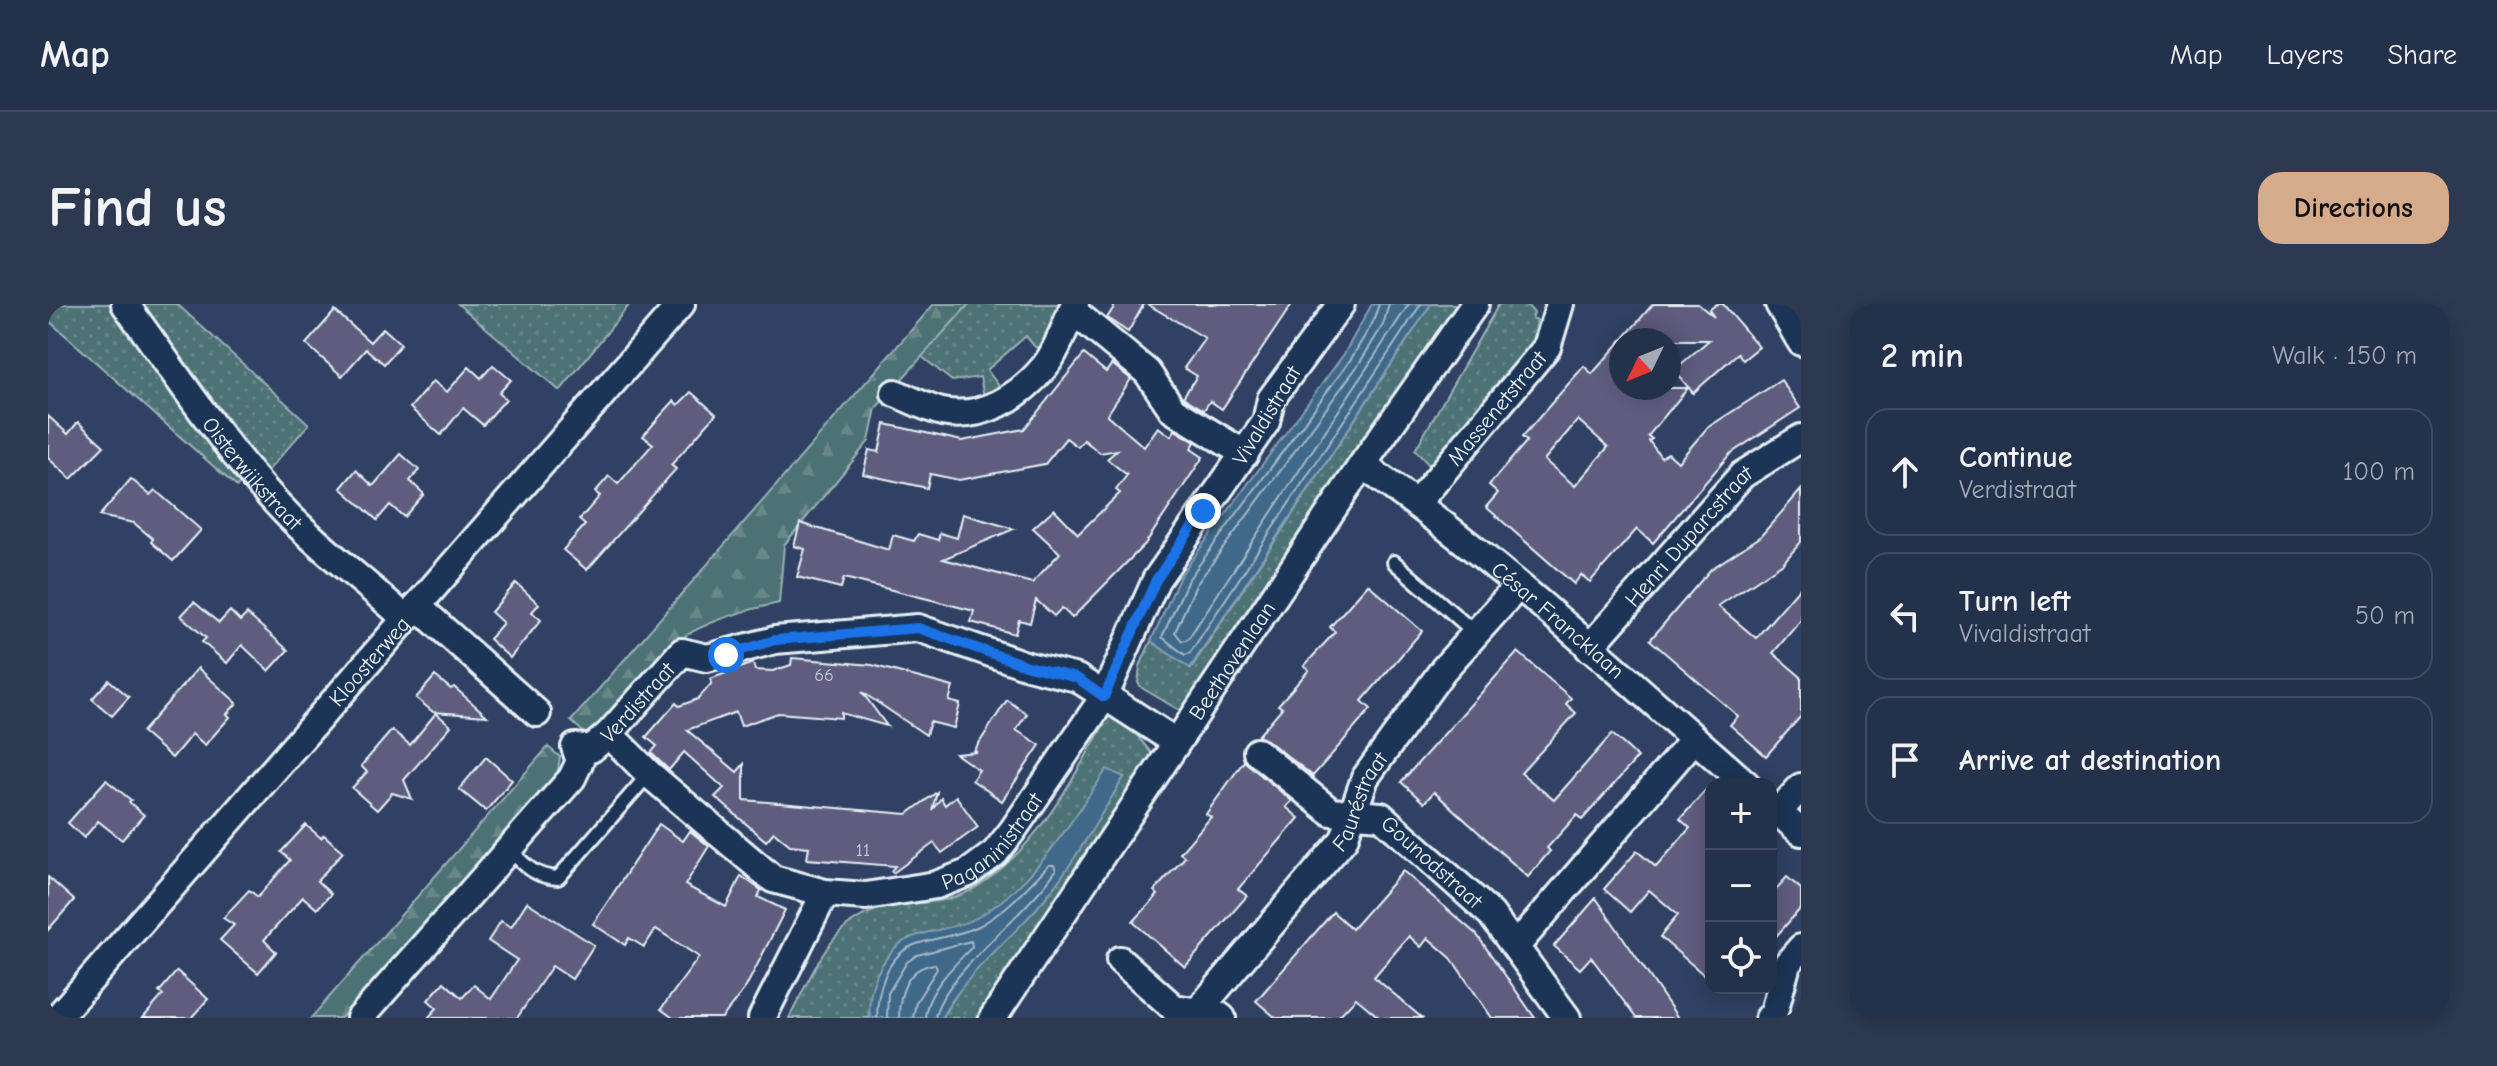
<!DOCTYPE html>
<html lang="en">
<head>
<meta charset="utf-8">
<style>
	:root { --surface:#24314a; --page:#2c3951; --text:#f1f3f6; --muted:#a3a9b5; --line:#414c62; --accent:#d6ab8b }
	body { margin:0; font-family:"Comic Neue",sans-serif; background:var(--page); color:var(--text) }
	.controls { position:absolute; right:24px; bottom:24px; display:grid; overflow:hidden; border-radius:16px; box-shadow:0 4px 20px #0003 }
	.controls button { width:72px; height:72px; display:grid; place-items:center; padding:0; border:0; border-bottom:2px solid var(--line); background:var(--surface); color:var(--text); font:40px sans-serif }
	.compass { position:absolute; left:1561px; top:24px; width:72px; height:72px; border-radius:50%; background:var(--surface); box-shadow:0 4px 20px #0003; rotate:227deg }
	.stop { position:absolute; width:24px; height:24px; margin:-18px; border:6px solid #1a73e8; border-radius:50%; background:#fff }
	.stop.end { background:#1a73e8; border-color:#fff; box-shadow:0 2px 8px #0008 }
	.list { margin:0; padding:0; list-style:none }
	h2 { display:flex; justify-content:space-between; align-items:center; height:104px; margin:0; padding:0 32px; font-size:34px }
	h2 small { font-size:26px; font-weight:400; color:var(--muted) }
	.list li { display:grid; grid-template-columns:52px 1fr auto; gap:24px; align-items:center; box-sizing:border-box; height:128px; margin:0 16px 16px; padding:0 16px; border:2px solid var(--line); border-radius:24px }
	.list b { display:block; font-size:30px; white-space:nowrap }
	.list p { margin:0; font-size:26px; white-space:nowrap; color:var(--muted) }
	.list em { font-size:26px; font-style:normal; color:var(--muted) }
	.icon { flex:none; width:44px; height:44px; fill:none; stroke:currentColor; stroke-width:2; stroke-linecap:round; stroke-linejoin:round }
	.map { position:relative; flex:none; width:1753px; height:714px; overflow:hidden; border-radius:24px }
	header { display:flex; align-items:center; gap:48px; box-sizing:border-box; height:112px; padding:0 40px; background:var(--surface); border-bottom:2px solid var(--line) }
	header strong { font-size:38px }
	nav { display:flex; gap:44px; margin-inline-start:auto; font-size:28px }
	.intro { display:flex; align-items:center; justify-content:space-between; box-sizing:border-box; height:192px; padding:0 48px }
	h1 { margin:0; font-size:56px }
	.button { padding:20px 36px; border-radius:24px; background:var(--accent); color:#111; font-size:28px; font-weight:700 }
	main { display:flex; gap:48px; padding:0 48px }
	aside { flex:1; background:var(--surface); border-radius:24px; box-shadow:0 4px 20px #0003 }
	.map>svg:first-child { display:block }
</style>
</head>
<body>
<header>
<strong>Map</strong>
<nav><a>Map</a><a>Layers</a><a>Share</a></nav>
</header>
<div class="intro"><h1>Find us</h1><a class="button">Directions</a></div>
<main>
<div class="map">
<svg width="1753" height="714" viewBox="0 0 1753 714">
	<defs>
		<pattern id="grass-dots" width="8" height="8" patternUnits="userSpaceOnUse" patternTransform="scale(2)"><rect width="8" height="8" fill="#4d7274"/><path d="M2 2h.1M6 6h.1" fill="none" stroke="#678789" stroke-width="1.8" stroke-linecap="round"/></pattern>
		<pattern id="forest-firs" width="22" height="20" patternUnits="userSpaceOnUse" patternTransform="scale(2)"><rect width="22" height="20" fill="#4d7274"/><path d="M5 1l3.5 6h-7zM16 11l3.5 6h-7z" fill="#678789"/></pattern>
	</defs>
	<rect width="100%" height="100%" fill="#304163"/>
	<filter id="ink" filterUnits="userSpaceOnUse"><feTurbulence type="fractalNoise" baseFrequency=".0125" numOctaves="2"/><feDisplacementMap in="SourceGraphic" scale="16" xChannelSelector="R" yChannelSelector="G"/><feConvolveMatrix kernelMatrix="1 2 1 2 8 2 1 2 1" color-interpolation-filters="sRGB"/></filter>
	<g filter="url(#ink)">
		<g fill="url(#grass-dots)" stroke="#9ab2b6" stroke-width="2">
			<polygon points="0,0 62,0 193,178 189,183 0,16"/>
			<polygon points="94,0 129,0 261,120 219,168"/>
			<polygon points="410,0 582,0 512,87"/>
			<polygon points="921,0 1012,0 997,30 1003,33 997,45 987,43 978,32 939,66 951,82 937,98 932,73 904,77 873,52"/>
			<polygon points="1383,0 1414,0 1136,409 1094,384 1090,379 1092,362 1103,337 1143,364"/>
			<polygon points="1451,0 1478,0 1486,9 1484,14 1489,16 1484,44 1383,163 1367,146"/>
			<path d="M1071 409 1109 456 937 714H893L923 669 986 607 1007 582 1076 473 1059 466C1025 515 981 590 926 616 906 625 882 629 861 634L821 710 822 714H741C772 656 786 605 860 600 885 598 908 597 930 582 992 542 1026 472 1062 410Z"/>
		</g>
		<g fill="url(#forest-firs)" stroke="#9ab2b6" stroke-width="2">
			<path d="M886 0H921L828 104 821 137 736 241 731 299C698 306 647 320 621 344 593 370 568 404 542 434L523 417Z"/>
			<polygon points="500,443 512,453 509,472 293,714 263,714"/>
		</g>
		<g fill="#406788" stroke="#839eb5" stroke-width="2">
			<polygon points="1324,0 1383,0 1142,364 1103,337 1132,272 1296,50"/>
			<path d="M1059 465 1076 473C1048 518 1022 568 986 607 954 643 917 671 893 714H822C819 689 828 665 845 646 865 624 905 628 930 613 988 579 1022 519 1059 465Z"/>
		</g>
		<g fill="none" stroke-linecap="round" stroke-linejoin="round">
			<g stroke="#a5bacb" stroke-width="2">
				<polyline points="1331,0 1325,18 1303,55 1140,276 1114,333 1137,351 1142,349 1373,0"/>
				<polyline points="1341,0 1335,21 1311,60 1148,281 1127,328 1134,337 1140,335 1361,0"/>
				<path d="M829 714C829 688 838 652 866 641 887 633 911 632 931 622 959 607 979 583 1001 561H1006L1008 566C983 606 891 675 887 714"/>
				<path d="M839 714 840 689 859 658 869 651 923 637 924 643C907 660 878 688 877 714"/>
				<path d="M851 714C851 689 859 663 887 660L889 665 868 698 865 714"/>
			</g>
		</g>
		<g fill="#5e5d7e" stroke="#e8f1f8" stroke-width="2" fill-rule="evenodd">
			<polygon points="1068,0 1096,0 1080,28 1059,14"/>
			<polygon points="1099,0 1244,0 1174,105 1162,97 1156,106 1135,93 1149,72 1136,64 1157,34"/>
			<polygon points="1605,0 1650,0 1666,13 1661,6 1669,0 1675,0 1711,43 1695,56 1690,49 1645,89 1626,66 1661,36 1574,36"/>
			<polygon points="287,7 322,38 335,24 353,40 336,60 318,45 294,72 258,40"/>
			<path d="M1573 37V84H1640L1600 132 1604 135 1601 137 1613 153 1620 149 1630 158 1659 124 1733 76 1752 104 1682 150 1605 239 1589 225 1542 278 1533 271 1526 280 1438 203 1450 189 1441 181 1479 137 1474 133 1536 62 1544 70ZM1530 116 1560 143 1527 182 1496 156Z"/>
			<polygon points="1036,50 1058,68 1064,60 1083,75 1059,111 1096,143 1110,123 1123,132 1127,126 1147,138 1143,145 1155,153 1097,240 1024,314 1014,304 1006,312 988,296 982,319 971,316 967,330 923,318 926,307 884,296 796,274 793,284 749,273 757,245 746,242 752,219 841,246 845,231 866,237 870,230 890,236 892,229 909,234 915,210 966,225 895,255 984,279 1012,249 985,224 1006,205 1030,230 1072,189 1068,186 1079,171 1059,155 1069,146 1052,149 1036,136 1030,143 1018,134 997,160 911,176 882,170 879,184 815,170 821,146 831,148 837,120 914,137 976,125"/>
			<polygon points="445,61 463,76 451,89 458,95 435,121 415,104 393,131 362,104 385,77 399,88 421,63 433,74"/>
			<polygon points="643,88 668,110 623,161 628,165 539,266 515,246 537,221 531,216 552,192 547,188 561,172 570,180 605,140 595,132 614,110 626,97 630,101"/>
			<polygon points="0,112 20,130 30,118 56,142 23,175 0,154"/>
			<polygon points="353,150 371,166 362,177 376,190 356,213 342,201 329,216 293,184 308,166 325,182"/>
			<polygon points="83,175 102,191 107,186 153,226 125,257 103,238 105,235 86,219 51,212"/>
			<polygon points="1753,186 1753,238 1735,259 1670,302 1708,334 1753,282 1753,316 1725,349 1753,373 1753,412 1718,452 1682,421 1690,412 1602,336 1663,265 1712,233"/>
			<polygon points="468,279 491,300 484,308 493,316 462,354 441,335 455,319 443,308"/>
			<polygon points="1320,280 1374,327 1314,397 1323,405 1265,472 1219,436 1210,432 1234,404 1230,401 1261,366 1256,362 1287,328 1282,323"/>
			<polygon points="146,298 171,319 182,307 192,317 199,310 240,346 221,367 194,341 179,359 154,338 158,334 133,312"/>
			<polygon points="1470,348 1523,394 1518,400 1528,409 1473,469 1506,496 1564,430 1590,453 1534,516 1529,511 1499,544 1502,547 1480,573 1386,488 1376,499 1353,478"/>
			<polygon points="744,354 824,361 905,383 901,397 912,400 906,424 882,418 878,431 814,388 839,422 793,409 793,414 730,409 693,422 688,408 639,426 689,468 696,460 696,496 859,510 889,488 884,506 893,494 897,501 908,492 930,523 894,549 886,539 845,569 843,567 847,562 759,555 761,543 742,541 726,528 718,537 667,493 676,484 636,448 621,466 603,449 609,442 598,433 628,399 631,402 650,395 664,379 662,375 705,359 707,366 725,367 743,361"/>
			<polygon points="150,364 189,399 179,410 182,413 157,441 144,430 124,454 94,428"/>
			<polygon points="387,372 403,385 406,383 439,412 385,408 368,394"/>
			<polygon points="61,376 81,393 64,412 44,395"/>
			<polygon points="959,396 979,410 968,426 992,441 954,497 924,476 931,466 908,450 929,448 926,447"/>
			<polygon points="388,409 403,422 356,476 364,495 344,489 329,506 304,484 319,468 313,462 344,426 362,441"/>
			<polygon points="438,453 464,476 438,507 411,485"/>
			<polygon points="1196,457 1244,497 1238,503 1251,514 1190,585 1199,592 1137,663 1085,618 1110,591 1106,587 1137,553 1132,549 1163,513 1158,510"/>
			<polygon points="58,476 83,496 81,498 96,511 74,536 50,517 36,534 20,519"/>
			<polygon points="1663,480 1663,677 1612,633 1630,611 1601,586 1582,608 1556,585 1589,547 1608,563 1642,524 1632,515"/>
			<polygon points="611,520 635,537 642,527 661,542 637,581 678,603 693,572 713,586 710,593 737,606 698,683 674,714 625,714 613,705 651,653 608,625 596,643 581,634 577,641 545,620"/>
			<polygon points="258,521 273,534 276,531 295,548 269,577 283,590 269,605 255,593 216,636 228,648 210,669 172,636 186,621 175,614 201,586 210,593 242,556 233,548"/>
			<polygon points="1355,567 1429,631 1487,714 1444,714 1403,654 1380,634 1373,643 1361,632 1326,673 1374,714 1332,714 1308,694 1289,714 1228,714 1208,697 1285,608 1304,625"/>
			<polygon points="0,573 26,596 0,626"/>
			<polygon points="1739,573 1753,585 1753,604 1723,638 1723,591"/>
			<polygon points="1548,594 1630,714 1588,714 1543,653 1532,665 1506,642"/>
			<polygon points="479,598 546,641 524,675 504,662 469,714 380,714 389,704 380,696 396,678 414,694 426,681 443,695 469,656 440,637 453,617 463,623"/>
			<polygon points="129,667 160,695 143,714 95,714 115,691 111,688"/>
		</g>
		<g fill="none" stroke-linecap="round" stroke-linejoin="round">
			<g stroke="#e8f1f8" stroke-width="18">
				<g id="service">
					<polyline points="1346,258 1427,329"/>
					<path d="M461 545C477 561 486 573 510 574L601 470"/>
				</g>
			</g>
			<g stroke="#e8f1f8" stroke-width="32">
				<g id="minor">
					<path id="s1" d="M77 0C129 71 177 146 238 209 275 247 319 279 358 315"/>
					<polyline points="1731,0 1753,38"/>
					<polyline points="1024,6 1099,68 1125,106 1197,150"/>
					<path d="M847 89C862 95 878 104 894 108 934 116 972 93 997 62 1010 46 1018 19 1027 0"/>
					<path id="s2" d="M1314 161C1450 255 1573 371 1698 480"/>
					<path id="s3" d="M1369 199 1499 43 1512 0"/>
					<polyline points="369,302 489,409"/>
					<path id="s4" d="M1541 344 1694 171 1753 134"/>
					<path id="s5" d="M561 430 601 470 725 575 777 589 818 592 888 581 920 569 947 549 965 526 1056 393 1108 276 1218 118 1223 95 1293 0"/>
					<path id="s6" d="M1209 448 1283 508 1333 512 1443 610 1519 714"/>
					<polyline points="1723,502 1753,528"/>
					<polyline points="1730,508 1753,483"/>
					<polyline points="1468,642 1646,435"/>
					<polyline points="1072,656 1126,704 1170,711 1174,714"/>
					<path id="s7" d="M1149 708 1296 535 1317 474 1395 366 1470 282"/>
					<path id="s8" d="M9 714 633 0"/>
					<path id="s9" d="M312 714 524 474 532 457 527 443 543 445 561 430 634 348 659 354 727 336 870 324 980 362 1029 374 1128 438"/>
					<polyline points="714,714 777,589"/>
					<path id="s10" d="M945 714 1314 161 1427 0"/>
					<polyline points="1721,714 1726,708 1739,660 1753,644"/>
				</g>
			</g>
			<use href="#service" stroke="#1d3557" stroke-width="12"/>
			<use href="#minor" stroke="#1d3557" stroke-width="26"/>
		</g>
	</g>
	<g fill="none" stroke-linecap="round" stroke-linejoin="round" filter="url(#ink)">
		<polyline stroke="#1a73e8" stroke-width="10" points="678,351 727,336 870,324 980,362 1029,374 1056,393 1108,276 1155,207"/>
	</g>
	<g text-anchor="middle" stroke-width="6" stroke-linejoin="round" paint-order="stroke">
		<g font-size="18" fill="#c6ccda">
			<text x="776" y="377">66</text>
			<text x="815" y="552">11</text>
		</g>
		<g font-size="22" fill="#e8f1f8" stroke="#1d3557">
			<text dy="8" stroke="none"><textPath href="#s3" startOffset="124">Massenetstraat</textPath></text>
			<text transform="translate(1218 111) rotate(-59)" y="8">Vivaldistraat</text>
			<text dy="8" stroke="none"><textPath href="#s1" startOffset="212">Oisterwijkstraat</textPath></text>
			<text dy="8" stroke="none"><textPath href="#s4" startOffset="150">Henri Duparcstraat</textPath></text>
			<text dy="8" stroke="none"><textPath href="#s2" startOffset="250">César Francklaan</textPath></text>
			<text dy="8" stroke="none"><textPath href="#s10" startOffset="430">Beethovenlaan</textPath></text>
			<text dy="8" stroke="none"><textPath href="#s8" startOffset="474">Kloosterweg</textPath></text>
			<text dy="8" stroke="none"><textPath href="#s9" startOffset="436">Verdistraat</textPath></text>
			<text dy="8" stroke="none"><textPath href="#s7" startOffset="268">Fauréstraat</textPath></text>
			<text dy="8" stroke="none"><textPath href="#s5" startOffset="458">Paganinistraat</textPath></text>
			<text dy="8" stroke="none"><textPath href="#s6" startOffset="214">Gounodstraat</textPath></text>
		</g>
	</g>
</svg>
<div class="controls">
<button>+</button>
<button>−</button>
<button><svg class="icon" aria-label="locate" viewBox="0 0 24 24"><circle cx="12" cy="12" r="6"/><path d="M12 2v4M12 18v4M2 12h4M18 12h4"/></svg></button>
</div>
<svg class="compass" viewBox="-18 -18 36 36"><path d="M0-13l5 13h-10z" fill="#e53935"/><path d="M0 13l5-13h-10z" fill="#a3a9b5"/></svg>
<div class="stop" style="left:678px;top:351px"></div>
<div class="stop end" style="left:1155px;top:207px"></div>
</div>
<aside>
<h2>2 min<small>Walk · 150 m</small></h2>
<ul class="list">
<li><svg class="icon" aria-label="ahead" viewBox="0 0 24 24"><path d="M12 20V5M6 11l6-6 6 6"/></svg><div><b>Continue</b><p>Verdistraat</p></div><em>100 m</em></li>
<li><svg class="icon" aria-label="left" viewBox="0 0 24 24"><path d="M17 20v-9H6M10 6l-5 5 5 5"/></svg><div><b>Turn left</b><p>Vivaldistraat</p></div><em>50 m</em></li>
<li><svg class="icon" aria-label="arrive" viewBox="0 0 24 24"><path d="M6 21V4h12l-3 4 3 4H6"/></svg><div><b>Arrive at destination</b></div></li>
</ul>
</aside>
</main>
</body>
</html>
